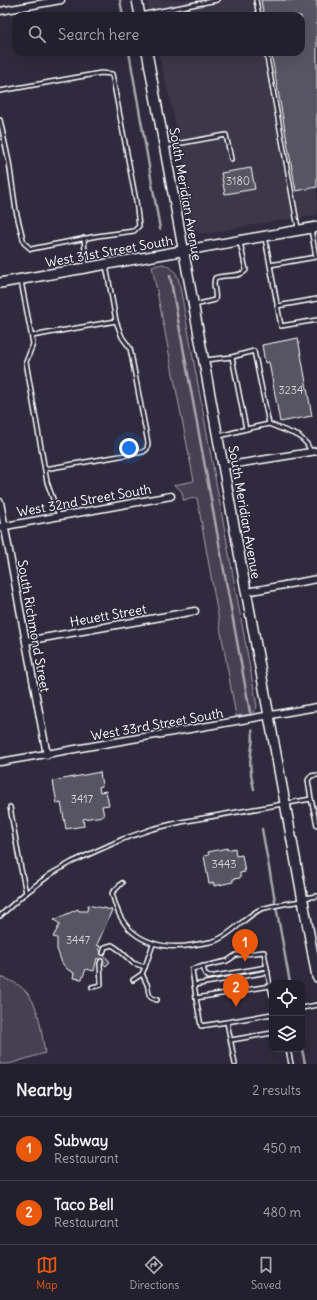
<!DOCTYPE html>
<html lang="en">
<head>
<meta charset="utf-8">
<style>
	:root { --surface:#23202e; --page:#2f2d3a; --text:#f1f3f6; --muted:#a3a3aa; --line:#403e4a; --accent:#ea580c }
	body { margin:0; font-family:Delius,sans-serif; background:var(--page); color:var(--text) }
	.controls { position:absolute; right:12px; bottom:12px; display:grid; overflow:hidden; border-radius:8px; box-shadow:0 4px 16px #0002 }
	.controls button { width:36px; height:36px; display:grid; place-items:center; padding:0; border:0; border-bottom:1px solid var(--line); background:var(--surface); color:var(--text); font:20px sans-serif }
	.you { position:absolute; left:129px; top:448px; width:14px; height:14px; margin:-10px; border:3px solid #fff; border-radius:50%; background:#1a73e8; box-shadow:0 0 0 6px #1a73e833 }
	.badge { display:grid; place-items:center; width:26px; height:26px; border-radius:50%; background:var(--accent); color:#fff; font-size:13px; font-weight:700 }
	.pin { position:absolute; translate:-50% -33px; filter:drop-shadow(0 1px 2px #0008) }
	.pin::after { content:''; position:absolute; top:21px; width:14px; height:12px; background:inherit; clip-path:polygon(0 0,100% 0,50% 100%) }
	.list { margin:0; padding:0; list-style:none }
	h2 { display:flex; justify-content:space-between; align-items:center; height:52px; margin:0; padding:0 16px; font-size:17px }
	h2 small { font-size:13px; font-weight:400; color:var(--muted) }
	.list li { display:grid; grid-template-columns:26px 1fr auto; gap:12px; align-items:center; box-sizing:border-box; height:64px; padding:0 16px; border-top:1px solid var(--line) }
	.list b { display:block; font-size:15px; white-space:nowrap }
	.list p { margin:0; font-size:13px; white-space:nowrap; color:var(--muted) }
	.list em { font-size:13px; font-style:normal; color:var(--muted) }
	.icon { flex:none; width:22px; height:22px; fill:none; stroke:currentColor; stroke-width:2; stroke-linecap:round; stroke-linejoin:round }
	.map { position:relative; flex:none; width:317px; height:1064px; overflow:hidden }
	.search { position:absolute; background:var(--surface); box-shadow:0 4px 16px #0002; left:12px; right:12px; top:12px; height:44px; display:flex; align-items:center; gap:10px; box-sizing:border-box; padding:0 14px; border-radius:12px; color:var(--muted); font-size:15px }
	.sheet { height:180px; background:var(--surface) }
	nav { display:flex; justify-content:space-around; align-items:center; box-sizing:border-box; height:56px; border-top:1px solid var(--line); background:var(--surface); font-size:11px; color:var(--muted) }
	nav a { display:grid; justify-items:center; gap:2px }
	nav .on { color:var(--accent) }
	.map>svg:first-child { display:block }
</style>
</head>
<body>
<div class="map">
<svg width="317" height="1064" viewBox="0 0 317 1064">
	<rect width="100%" height="100%" fill="#2f2a3d"/>
	<filter id="ink" filterUnits="userSpaceOnUse"><feTurbulence type="fractalNoise" baseFrequency=".025" numOctaves="2"/><feDisplacementMap in="SourceGraphic" scale="8" xChannelSelector="R" yChannelSelector="G"/><feConvolveMatrix kernelMatrix="1 2 1 2 8 2 1 2 1" color-interpolation-filters="sRGB"/></filter>
	<g filter="url(#ink)">
		<polygon fill="#3c3749" points="147,0 317,0 317,215 269,222 210,233 199,233 194,229 190,222 187,211 189,190 174,117 158,52 301,52 301,16 149,16"/>
		<g fill="#464152" stroke="#a2a0a8">
			<path d="M163 264C173 268 176 271 179 281L257 706C255 716 244 715 236 716L197 498 183 500C184 493 180 488 174 485L194 481 152 266Z"/>
			<path d="M0 977C39 987 39 1019 45 1053L9 1064H0Z"/>
		</g>
		<g fill="none" stroke-linecap="round" stroke-linejoin="round">
			<g stroke="#a7a6ad" stroke-width="2.5">
				<polyline points="120,0 123,16"/>
				<polyline points="129,52 160,229"/>
				<polyline points="170,276 250,712"/>
				<path d="M252 730C254 738 252 745 251 753 249 765 251 777 254 789"/>
				<polyline points="262,829 290,983"/>
				<polyline points="302,1049 305,1064"/>
			</g>
		</g>
		<g fill="#595564" stroke="#fff">
			<polygon points="261,0 317,0 317,187 296,191 271,52 301,52 301,16 264,16"/>
			<polygon points="251,168 255,189 225,194 221,173"/>
			<polygon points="298,338 312,416 280,422 269,362 265,363 262,345"/>
			<polygon points="100,772 102,786 99,787 100,792 106,791 109,805 102,806 104,816 83,819 84,826 66,829 61,803 57,804 53,781"/>
			<polygon points="227,848 227,850 235,848 236,856 242,855 245,872 240,873 240,878 233,879 233,882 214,886 214,883 209,884 204,856 209,855 208,852"/>
			<polygon points="88,905 112,910 97,945 100,946 99,949 110,962 106,966 97,958 94,971 86,969 82,979 73,978 74,973 67,969 62,963 57,949 57,938 53,937 60,924 54,920 78,909 79,911 87,911"/>
		</g>
		<g fill="none" stroke-linecap="round" stroke-linejoin="round">
			<g stroke="#fff" stroke-width="6">
				<g id="lane">
					<polyline points="256,0 259,16"/>
					<polyline points="140,15 217,0"/>
					<polyline points="266,52 298,228"/>
					<polyline points="0,91 101,73 112,74 136,201 139,226 134,231 97,236 31,249 24,243 16,211 9,162 0,120"/>
					<polyline points="165,146 226,135 231,159"/>
					<polyline points="84,238 86,266"/>
					<polyline points="265,238 270,265 316,257 311,229"/>
					<polyline points="270,265 281,326 317,320"/>
					<polyline points="21,281 33,344 26,362 47,482 59,516"/>
					<path d="M195 305 215 300C217 293 212 286 215 278 224 274 241 278 246 270L240 242"/>
					<polyline points="277,306 317,299"/>
					<polyline points="32,336 116,321"/>
					<polyline points="232,357 254,351 269,424"/>
					<polyline points="205,360 232,357 246,429 220,436"/>
					<polyline points="246,429 269,424 299,436 307,444 311,452"/>
					<polyline points="45,469 143,452 147,449 148,443 130,348 122,337 116,321 106,265"/>
					<polyline points="311,799 308,780 311,776 317,775"/>
					<polyline points="10,807 20,864 26,893"/>
					<path d="M122 883 112 893C114 900 116 908 120 916 134 943 165 950 193 945 201 943 210 943 217 940 233 933 244 918 259 910 268 906 291 903 301 901"/>
					<polyline points="304,898 317,896"/>
					<polyline points="0,916 23,895 51,874 72,862 123,839 152,829 181,822 311,799 317,825"/>
					<polyline points="103,953 105,947 112,945 118,949 133,963 145,967 153,944"/>
					<polyline points="203,966 205,974 209,977 267,967"/>
					<path d="M142 974C144 977 145 981 147 984 150 993 146 997 157 1000"/>
					<polyline points="133,980 142,974 145,967"/>
					<polyline points="194,985 268,972"/>
					<polyline points="92,987 101,985 100,964 101,961"/>
					<polyline points="196,998 192,969 227,961 236,955 264,952 270,986"/>
					<polyline points="302,1008 317,1005"/>
					<polyline points="227,1022 201,1026 196,998 270,986 272,995"/>
					<polyline points="231,1040 272,1033"/>
					<polyline points="288,1049 291,1064"/>
					<polyline points="235,1064 227,1022 272,1014"/>
				</g>
			</g>
			<g stroke="#fff" stroke-width="9">
				<g id="street">
					<polyline points="0,11 61,0"/>
					<polyline points="223,466 317,451"/>
					<polyline points="0,502 47,755"/>
					<polyline points="0,527 171,496"/>
					<polyline points="246,592 317,579"/>
					<polyline points="26,641 195,611"/>
					<polyline points="0,762 317,707"/>
				</g>
			</g>
			<g stroke="#fff" stroke-width="12">
				<g id="secondary">
					<polyline points="137,0 140,16"/>
					<polyline points="147,52 317,977"/>
					<polyline points="0,283 317,227"/>
				</g>
			</g>
			<use href="#lane" stroke="#2f2a3d" stroke-width="3"/>
			<use href="#street" stroke="#2f2a3d" stroke-width="6"/>
			<use href="#secondary" stroke="#2f2a3d" stroke-width="9"/>
		</g>
	</g>
	<g text-anchor="middle" stroke-width="3" stroke-linejoin="round" paint-order="stroke">
		<g font-size="11" fill="#d6d4d8">
			<text x="238" y="185">3180</text>
			<text x="291" y="394">3234</text>
			<text x="82" y="803">3417</text>
			<text x="224" y="868">3443</text>
			<text x="78" y="944">3447</text>
		</g>
		<g font-size="13" fill="#fff" stroke="#2f2a3d">
			<text transform="translate(186 194) rotate(80)" y="5">South Meridian Avenue</text>
			<text transform="translate(109 251) rotate(-10)" y="5">West 31st Street South</text>
			<text transform="translate(84 500) rotate(-10)" y="5">West 32nd Street South</text>
			<text transform="translate(245 512) rotate(80)" y="5">South Meridian Avenue</text>
			<text transform="translate(108 615) rotate(-10)" y="5">Heuett Street</text>
			<text transform="translate(34 626) rotate(80)" y="5">South Richmond Street</text>
			<text transform="translate(157 724) rotate(-10)" y="5">West 33rd Street South</text>
		</g>
	</g>
</svg>
<div class="controls">
<button><svg class="icon" aria-label="locate" viewBox="0 0 24 24"><circle cx="12" cy="12" r="6"/><path d="M12 2v4M12 18v4M2 12h4M18 12h4"/></svg></button>
<button><svg class="icon" aria-label="layers" viewBox="0 0 24 24"><path d="M12 4l9 5-9 5-9-5zM3 14l9 5 9-5"/></svg></button>
</div>
<div class="you"></div>
<div class="pin badge" style="left:245px;top:962px">1</div>
<div class="pin badge" style="left:236px;top:1007px">2</div>
<div class="search"><svg class="icon" aria-label="search" viewBox="0 0 24 24"><circle cx="10" cy="10" r="6"/><path d="M15 15l6 6"/></svg>Search here</div>
</div>
<section class="sheet">
<h2>Nearby<small>2 results</small></h2>
<ul class="list">
<li><span class="badge">1</span><div><b>Subway</b><p>Restaurant</p></div><em>450 m</em></li>
<li><span class="badge">2</span><div><b>Taco Bell</b><p>Restaurant</p></div><em>480 m</em></li>
</ul>
</section>
<nav>
<a class="on"><svg class="icon" aria-label="map" viewBox="0 0 24 24"><path d="M3 6l6-2 6 2 6-2v14l-6 2-6-2-6 2zM9 4v14M15 6v14"/></svg>Map</a>
<a><svg class="icon" aria-label="directions" viewBox="0 0 24 24"><path d="M12 3l9 9-9 9-9-9zM9 14v-3h6M13 9l2 2-2 2"/></svg>Directions</a>
<a><svg class="icon" aria-label="saved" viewBox="0 0 24 24"><path d="M7 4h10v16l-5-4-5 4z"/></svg>Saved</a>
</nav>
</body>
</html>
